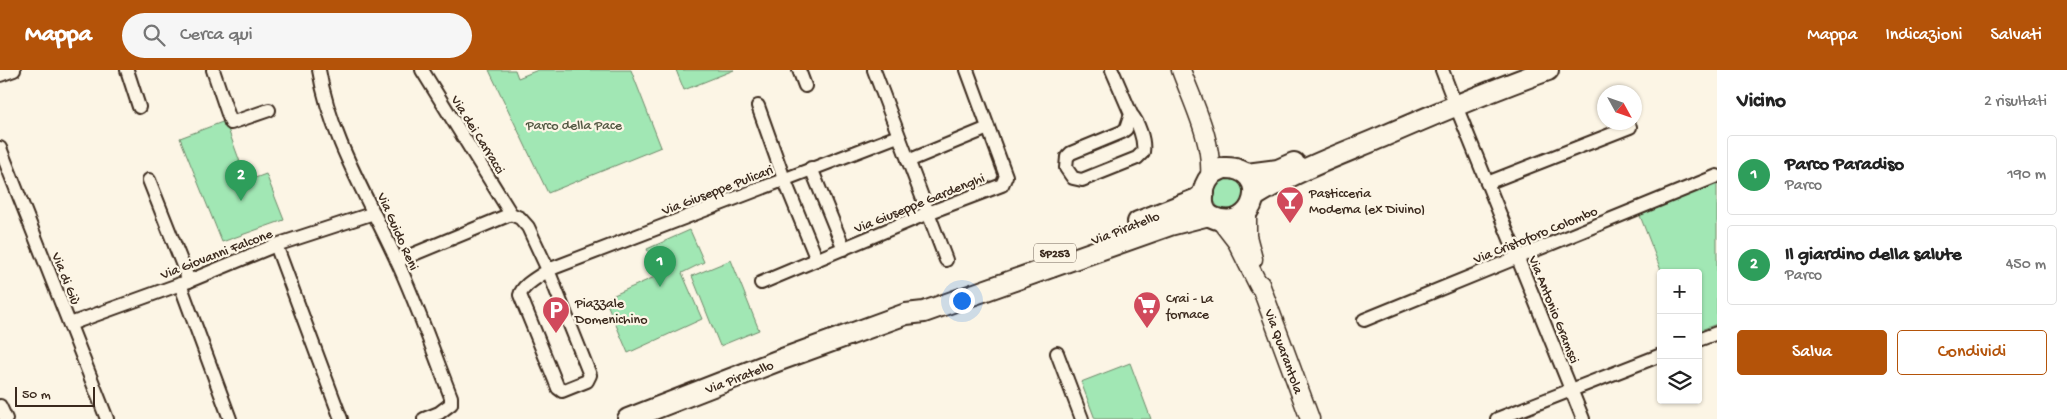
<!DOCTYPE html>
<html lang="it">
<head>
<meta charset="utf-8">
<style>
	:root { --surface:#fff; --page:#f6f6f6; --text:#222; --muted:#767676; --line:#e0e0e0; --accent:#b45309 }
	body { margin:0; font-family:"Gochi Hand",sans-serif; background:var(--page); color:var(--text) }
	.controls { position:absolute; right:15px; bottom:15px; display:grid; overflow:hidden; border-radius:5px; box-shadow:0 1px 4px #0004 }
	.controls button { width:45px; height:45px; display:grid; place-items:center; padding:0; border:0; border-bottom:1px solid var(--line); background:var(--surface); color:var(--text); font:25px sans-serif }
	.compass { position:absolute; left:1597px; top:15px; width:45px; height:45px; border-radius:50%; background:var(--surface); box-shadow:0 1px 4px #0004; rotate:130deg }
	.scale { position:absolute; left:15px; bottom:12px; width:80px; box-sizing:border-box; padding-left:5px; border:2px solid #3b2a1e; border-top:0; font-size:14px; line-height:18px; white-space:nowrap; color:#3b2a1e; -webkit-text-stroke:4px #fcf5e5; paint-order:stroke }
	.you { position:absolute; left:961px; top:230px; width:18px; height:18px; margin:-12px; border:4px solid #fff; border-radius:50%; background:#1a73e8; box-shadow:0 0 0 8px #1a73e833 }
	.badge { display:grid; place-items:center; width:32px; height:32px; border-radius:50%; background:var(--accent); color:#fff; font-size:16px; font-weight:700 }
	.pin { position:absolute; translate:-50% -41px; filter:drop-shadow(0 1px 2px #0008) }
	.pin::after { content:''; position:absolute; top:26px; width:18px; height:15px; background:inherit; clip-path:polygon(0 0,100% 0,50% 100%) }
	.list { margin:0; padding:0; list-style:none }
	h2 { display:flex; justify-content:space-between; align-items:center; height:65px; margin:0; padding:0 20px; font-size:21px }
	h2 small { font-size:16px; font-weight:400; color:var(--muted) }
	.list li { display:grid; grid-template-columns:32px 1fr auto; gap:15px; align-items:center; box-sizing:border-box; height:80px; margin:0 10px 10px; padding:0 10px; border:1px solid var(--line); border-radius:5px }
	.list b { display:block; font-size:19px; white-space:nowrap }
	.list p { margin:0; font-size:16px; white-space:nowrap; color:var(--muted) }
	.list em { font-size:16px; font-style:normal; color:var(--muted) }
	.actions { display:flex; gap:10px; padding:15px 20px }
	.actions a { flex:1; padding:11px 0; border:1px solid var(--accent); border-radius:5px; text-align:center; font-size:18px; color:var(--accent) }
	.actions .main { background:var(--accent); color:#fff }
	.icon { flex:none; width:28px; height:28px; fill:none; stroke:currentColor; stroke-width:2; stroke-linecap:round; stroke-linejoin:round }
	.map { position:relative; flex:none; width:1717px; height:349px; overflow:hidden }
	header { display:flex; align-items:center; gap:30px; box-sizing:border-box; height:70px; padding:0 25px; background:var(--accent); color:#fff }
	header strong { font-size:24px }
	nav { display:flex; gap:28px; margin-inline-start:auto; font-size:18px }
	.search { width:350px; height:45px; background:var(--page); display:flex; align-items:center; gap:12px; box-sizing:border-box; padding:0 18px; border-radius:28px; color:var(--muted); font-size:19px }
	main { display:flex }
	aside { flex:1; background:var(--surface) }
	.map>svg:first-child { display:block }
</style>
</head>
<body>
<header>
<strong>Mappa</strong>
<div class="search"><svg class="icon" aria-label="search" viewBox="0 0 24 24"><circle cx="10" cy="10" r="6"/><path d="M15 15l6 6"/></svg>Cerca qui</div>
<nav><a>Mappa</a><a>Indicazioni</a><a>Salvati</a></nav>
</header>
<main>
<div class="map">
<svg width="1717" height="349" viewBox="0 0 1717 349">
	<rect width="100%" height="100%" fill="#fcf5e5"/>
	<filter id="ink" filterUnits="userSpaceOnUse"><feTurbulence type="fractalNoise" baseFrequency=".02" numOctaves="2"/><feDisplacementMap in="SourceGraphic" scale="10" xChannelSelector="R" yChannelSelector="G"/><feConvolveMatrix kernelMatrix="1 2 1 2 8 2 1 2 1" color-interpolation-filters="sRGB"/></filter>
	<g filter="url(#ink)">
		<g fill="#a1e7b4" stroke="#6e8869">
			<polygon points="489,0 515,0 518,8 538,0 631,0 661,77 548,123"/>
			<polygon points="676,0 734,0 684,20"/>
			<polygon points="225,51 247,111 266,104 284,150 222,172 180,68"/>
			<path d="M1227 103 1252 121 1238 142 1220 140C1206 122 1212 116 1227 103Z"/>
			<polygon points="1717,111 1717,254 1698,261 1698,203 1662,203 1639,143"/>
			<polygon points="690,160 704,192 682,203 702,249 628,283 605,229 659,205 647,179"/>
			<polygon points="731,190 759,260 720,276 692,206"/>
			<polygon points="1130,293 1151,349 1095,349 1081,312"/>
		</g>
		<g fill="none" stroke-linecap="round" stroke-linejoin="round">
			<g stroke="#3b2a1e" stroke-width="16">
				<g id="minor">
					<polyline points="127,0 139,37"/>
					<polyline points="213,0 231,53 269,40"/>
					<path d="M319 0C330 67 368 128 396 189 417 234 433 281 451 327V334L439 343 424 349"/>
					<path d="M422 0 511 144 520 148 528 157 548 200 590 305 587 311 562 321 558 318 520 225C523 214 539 207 548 200L898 66"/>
					<polyline points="799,0 805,16"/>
					<polyline points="874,0 946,190"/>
					<path d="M1112 0 1131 44C1138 52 1145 70 1143 82L1137 88 1082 110 1073 108 1066 98 1067 87 1071 83 1122 62 1126 59 1131 44"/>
					<polyline points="1442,0 1452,26"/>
					<polyline points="0,5 14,0"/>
					<polyline points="758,36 784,109 817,190"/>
					<polyline points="1456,36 1583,349"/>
					<polyline points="0,78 107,349"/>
					<polyline points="908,91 988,58"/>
					<polyline points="811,98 844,179"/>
					<polyline points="149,110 189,211"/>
					<polyline points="1487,113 1630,57"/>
					<polyline points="276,175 341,349"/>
					<polyline points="397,191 511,144"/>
					<polyline points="761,213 928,143 1002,115 1006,106 967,0"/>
					<polyline points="180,214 230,349"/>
					<polyline points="1364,250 1717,106"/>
					<polyline points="70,254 189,211 276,175 374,143"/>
					<polyline points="1698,270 1717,263"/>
					<polyline points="1057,283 1082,349"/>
					<polyline points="0,336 6,349"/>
					<polyline points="1497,349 1661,285"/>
				</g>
			</g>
			<g stroke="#3b2a1e" stroke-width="21">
				<g id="secondary">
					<path d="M1181 0C1193 33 1213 71 1210 107"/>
					<polyline points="1247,143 1247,166 1253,189"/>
					<polyline points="1220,150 1237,172 1259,216 1260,214 1310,349"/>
				</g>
			</g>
			<g stroke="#3b2a1e" stroke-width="24">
				<g id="primary">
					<path d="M1224 98C1274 96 1256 167 1212 147 1198 140 1202 116 1211 106 1214 102 1219 100 1224 98Z"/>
					<polyline points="1247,104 1278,100 1294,93"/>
					<path d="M1255 126C1295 101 1339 85 1382 67 1437 43 1492 20 1548 0"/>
					<polyline points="1138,152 1197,129 1204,123"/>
					<polyline points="628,349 777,291 906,244 924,242 1170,155 1209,145"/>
				</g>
			</g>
			<use href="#minor" stroke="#fcf5e5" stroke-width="12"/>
			<use href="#secondary" stroke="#fcf5e5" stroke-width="18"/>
			<use href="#primary" stroke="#fcf5e5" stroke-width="20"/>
		</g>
	</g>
	<defs>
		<g id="bar-pin" transform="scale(1.4375)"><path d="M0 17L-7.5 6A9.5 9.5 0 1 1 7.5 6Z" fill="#d1495b" stroke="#fcf5e5"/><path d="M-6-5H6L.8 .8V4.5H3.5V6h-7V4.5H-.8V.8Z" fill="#fff"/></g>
		<g id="supermarket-pin" transform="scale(1.4375)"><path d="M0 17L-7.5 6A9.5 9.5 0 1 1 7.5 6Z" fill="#d1495b" stroke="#fcf5e5"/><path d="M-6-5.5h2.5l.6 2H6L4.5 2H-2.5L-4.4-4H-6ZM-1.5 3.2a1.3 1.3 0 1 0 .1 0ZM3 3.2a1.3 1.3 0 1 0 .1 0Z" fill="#fff"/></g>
		<g id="parking-pin" transform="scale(1.4375)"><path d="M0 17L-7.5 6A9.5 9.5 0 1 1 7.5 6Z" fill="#d1495b" stroke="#fcf5e5"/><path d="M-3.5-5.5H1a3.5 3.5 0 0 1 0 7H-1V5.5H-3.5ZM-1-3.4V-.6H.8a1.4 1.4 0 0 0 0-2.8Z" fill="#fff"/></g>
	</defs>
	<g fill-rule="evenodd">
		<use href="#bar-pin" x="1290" y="130"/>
		<use href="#supermarket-pin" x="1147" y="235"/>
		<use href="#parking-pin" x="556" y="240"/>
	</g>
	<g text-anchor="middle" stroke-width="4.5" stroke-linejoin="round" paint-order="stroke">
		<rect fill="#fcf5e5" stroke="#75675a" stroke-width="1" x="1034" y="173.5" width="42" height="19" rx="4"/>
		<g font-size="12" font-weight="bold" fill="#3b2a1e">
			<text x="1055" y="187">SP253</text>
		</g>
		<g font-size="14" fill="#545944" stroke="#fcf5e5">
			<text x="574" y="59">Parco della Pace</text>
		</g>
		<g font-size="14" fill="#3b2a1e" stroke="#fcf5e5">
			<text transform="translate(479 64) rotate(58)" y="5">Via dei Carracci</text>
			<text transform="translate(717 119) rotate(-21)" y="5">Via Giuseppe Pulicari</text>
			<text transform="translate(919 132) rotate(-22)" y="5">Via Giuseppe Gardenghi</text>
			<text transform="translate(1125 157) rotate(-21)" y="5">Via Piratello</text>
			<text transform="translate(399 161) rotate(66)" y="5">Via Guido Reni</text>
			<text transform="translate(1535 164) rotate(-22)" y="5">Via Cristoforo Colombo</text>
			<text transform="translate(216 183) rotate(-21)" y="5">Via Giovanni Falcone</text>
			<text transform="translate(67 208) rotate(68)" y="5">Via di Giù</text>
			<text transform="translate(1555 239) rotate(68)" y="5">Via Antonio Gramsci</text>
			<text transform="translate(1285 281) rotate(70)" y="5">Via Quarantola</text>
			<text transform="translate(739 306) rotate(-21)" y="5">Via Piratello</text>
		</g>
		<g font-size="14" fill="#3b2a1e" stroke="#fcf5e5" text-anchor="start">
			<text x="1309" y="127">Pasticceria<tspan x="1309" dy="16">Moderna (ex Divino)</tspan></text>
			<text x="1166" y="232">Crai - La<tspan x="1166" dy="16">fornace</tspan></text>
			<text x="575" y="237">Piazzale<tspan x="575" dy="16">Domenichino</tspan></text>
		</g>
	</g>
</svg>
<div class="controls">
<button>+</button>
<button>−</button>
<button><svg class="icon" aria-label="layers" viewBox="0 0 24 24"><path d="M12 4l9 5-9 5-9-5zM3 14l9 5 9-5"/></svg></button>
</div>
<svg class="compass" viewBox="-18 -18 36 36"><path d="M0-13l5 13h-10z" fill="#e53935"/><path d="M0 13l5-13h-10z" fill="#767676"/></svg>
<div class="scale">50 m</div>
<div class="you"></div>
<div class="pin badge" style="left:660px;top:217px;background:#2e9e5b">1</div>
<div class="pin badge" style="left:241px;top:131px;background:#2e9e5b">2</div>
</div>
<aside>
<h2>Vicino<small>2 risultati</small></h2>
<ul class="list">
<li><span class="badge" style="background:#2e9e5b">1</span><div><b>Parco Paradiso</b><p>Parco</p></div><em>190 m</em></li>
<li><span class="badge" style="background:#2e9e5b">2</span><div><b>Il giardino della salute</b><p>Parco</p></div><em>450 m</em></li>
</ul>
<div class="actions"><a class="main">Salva</a><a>Condividi</a></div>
</aside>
</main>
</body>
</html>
